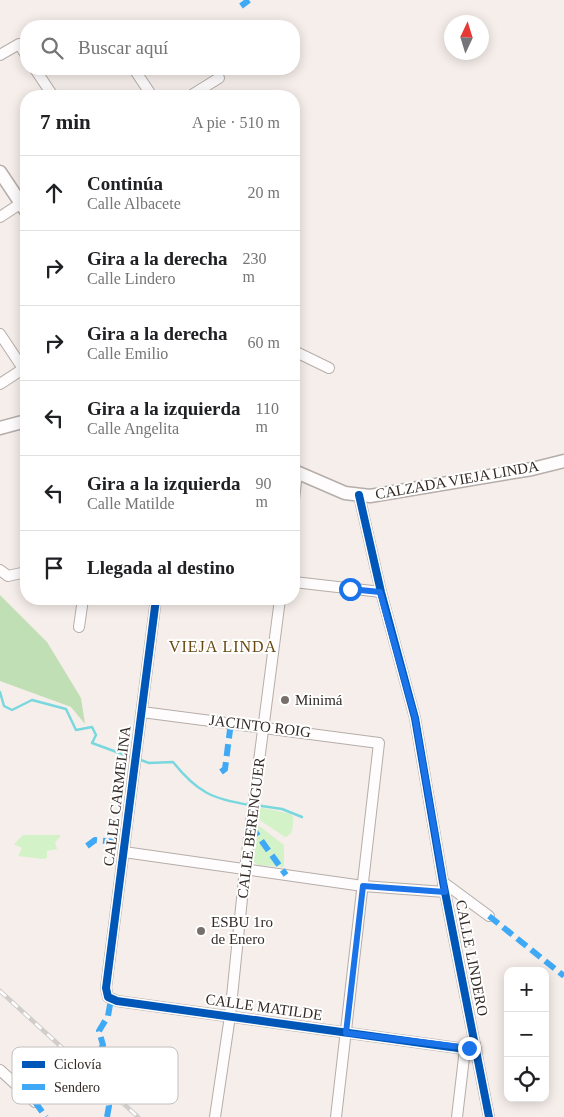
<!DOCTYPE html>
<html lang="es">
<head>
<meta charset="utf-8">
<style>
	:root { --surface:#fff; --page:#f6f6f6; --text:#202124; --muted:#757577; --line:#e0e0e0 }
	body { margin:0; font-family:"Times New Roman",serif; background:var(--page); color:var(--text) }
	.controls { position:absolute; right:15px; bottom:15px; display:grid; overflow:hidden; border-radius:10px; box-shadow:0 2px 12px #0003 }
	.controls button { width:45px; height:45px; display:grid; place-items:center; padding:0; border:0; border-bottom:1px solid var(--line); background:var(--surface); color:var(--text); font:25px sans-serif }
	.compass { position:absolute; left:444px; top:15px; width:45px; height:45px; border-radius:50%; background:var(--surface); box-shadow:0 2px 12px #0003; rotate:4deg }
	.stop { position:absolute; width:15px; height:15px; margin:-11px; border:4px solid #1a73e8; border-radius:50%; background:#fff }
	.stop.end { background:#1a73e8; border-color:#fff; box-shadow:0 1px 5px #0008 }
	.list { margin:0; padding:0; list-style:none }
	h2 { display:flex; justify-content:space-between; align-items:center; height:65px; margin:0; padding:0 20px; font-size:21px }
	h2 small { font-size:16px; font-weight:400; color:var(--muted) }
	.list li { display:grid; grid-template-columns:32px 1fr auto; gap:15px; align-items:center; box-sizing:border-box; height:75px; padding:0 20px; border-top:1px solid var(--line) }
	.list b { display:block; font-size:19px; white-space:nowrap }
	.list p { margin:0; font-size:16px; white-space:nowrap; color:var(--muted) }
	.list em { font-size:16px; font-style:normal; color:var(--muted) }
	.icon { flex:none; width:28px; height:28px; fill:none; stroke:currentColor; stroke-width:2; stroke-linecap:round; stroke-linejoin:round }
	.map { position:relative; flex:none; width:564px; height:1117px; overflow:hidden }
	.search { position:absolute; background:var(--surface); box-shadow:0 2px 12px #0003; left:20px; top:20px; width:280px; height:55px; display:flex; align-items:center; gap:12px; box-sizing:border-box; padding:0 18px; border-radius:20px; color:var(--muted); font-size:19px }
	.panel { position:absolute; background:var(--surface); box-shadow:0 2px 12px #0003; left:20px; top:90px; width:280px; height:515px; border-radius:20px }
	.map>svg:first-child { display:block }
</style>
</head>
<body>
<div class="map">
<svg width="564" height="1117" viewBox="0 0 564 1117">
	<rect width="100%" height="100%" fill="#f6eeea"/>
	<g fill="#d4f2c8">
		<path d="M259 807 291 814 293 817C293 825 294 835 285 837L258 819Z"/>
		<polygon points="258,825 284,845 284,867 258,865 253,861"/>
		<polygon points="23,835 60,835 60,837 55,842 57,849 47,851 47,858 43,859 18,856 22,848 14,844"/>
	</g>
	<polygon fill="#c1dfb5" points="0,595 47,642 81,698 85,724 71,707 0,681"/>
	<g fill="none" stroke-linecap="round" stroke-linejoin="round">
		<g stroke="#79d8de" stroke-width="2.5">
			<polyline points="0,692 4,706 12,710 32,700 66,709 76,730 92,727 96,735 92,743 133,758"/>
			<path d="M138 759 149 763 173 762C197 792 212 799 250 805"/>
			<polyline points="255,805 282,809 302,817"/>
		</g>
		<g stroke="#b5ada9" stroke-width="12">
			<g id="minor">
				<polyline points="0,55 19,44 26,55"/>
				<polyline points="35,69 53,96"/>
				<polyline points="134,69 152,96"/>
				<polyline points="190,96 219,78"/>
				<polyline points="0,217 26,200"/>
				<polyline points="0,334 26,373"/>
				<polyline points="294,351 329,368"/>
				<polyline points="0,384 26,367"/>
				<polyline points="359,495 381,592 415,718 443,882 489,1117"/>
				<polyline points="294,499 297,473"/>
				<polyline points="0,570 8,576 26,572"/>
				<polyline points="294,582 381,592"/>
				<polyline points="156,599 106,988 108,997 117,1001 465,1049 475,1045"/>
				<polyline points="79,627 83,599"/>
				<polyline points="142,712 379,743 336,1117"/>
				<polyline points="124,852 363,886 445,892"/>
				<polyline points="443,882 489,916"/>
				<polyline points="0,1070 35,1102"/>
				<polyline points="215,1117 230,1016 245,869 280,599"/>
				<polyline points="457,1117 465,1049"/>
			</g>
		</g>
		<g stroke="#b5ada9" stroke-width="15">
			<g id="tertiary">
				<polyline points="0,172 26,211"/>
				<polyline points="0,428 26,421"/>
				<polyline points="294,471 345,493 370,496 532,469 564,461"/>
			</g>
		</g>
		<use href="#minor" stroke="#fefcfc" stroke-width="10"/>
		<use href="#tertiary" stroke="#fefcfc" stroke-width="12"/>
		<g stroke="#d0cdcb" stroke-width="4.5">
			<polyline id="rail" points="0,991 138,1117"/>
		</g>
		<use href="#rail" stroke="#fff" stroke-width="2.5" stroke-dasharray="8" stroke-linecap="butt"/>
		<g stroke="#3fa9f5" stroke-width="6" stroke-dasharray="12 6" stroke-linecap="butt">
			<polyline points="241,6 249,0"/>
			<polyline points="221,772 225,769 231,722"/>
			<polyline points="251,826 286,875"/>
			<polyline points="87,846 95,840 125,843"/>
			<polyline points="489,916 564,976"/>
			<polyline points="35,1102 46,1117"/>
			<polyline points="107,1117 109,1106 96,1058 103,1045 99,1031 108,1016 111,999"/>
		</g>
		<g stroke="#fff" stroke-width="11">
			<g id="cycleway">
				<polyline points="359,495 381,592 415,718 443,882 489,1117"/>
				<polyline points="156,599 106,988 108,997 117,1001 465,1049 475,1045"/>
			</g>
		</g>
		<use href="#cycleway" stroke="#0057b8" stroke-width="8"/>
	</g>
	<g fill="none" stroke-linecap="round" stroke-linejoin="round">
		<polyline stroke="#1a73e8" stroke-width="6" points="350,589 380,592 415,718 445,892 363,886 346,1033 469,1048"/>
	</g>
	<g fill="#776f6a" stroke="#fff" stroke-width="2">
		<circle cx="285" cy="700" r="5"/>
		<circle cx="201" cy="931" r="5"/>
	</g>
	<g text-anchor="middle" stroke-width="4" stroke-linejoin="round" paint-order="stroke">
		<g font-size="15" fill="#332a25" stroke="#fff">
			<text transform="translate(457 480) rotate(-10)" y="5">CALZADA VIEJA LINDA</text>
			<text transform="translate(260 726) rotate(7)" y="5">JACINTO ROIG</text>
			<text transform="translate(117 796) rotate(-83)" y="5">CALLE CARMELINA</text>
			<text transform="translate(251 828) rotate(-83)" y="5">CALLE BERENGUER</text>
			<text transform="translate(472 958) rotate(79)" y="5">CALLE LINDERO</text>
			<text transform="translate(264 1007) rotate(8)" y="5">CALLE MATILDE</text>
		</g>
		<g font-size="15" fill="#332a25" stroke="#fff" text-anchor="start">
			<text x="295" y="705">Minimá</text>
			<text x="211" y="927">ESBU 1ro<tspan x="211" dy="17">de Enero</tspan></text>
		</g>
		<g font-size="16" letter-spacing="1" fill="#664810" stroke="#fff">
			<text x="223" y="652">VIEJA LINDA</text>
		</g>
	</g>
	<rect x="12" y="1047" width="166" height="57" rx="8" fill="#fff" stroke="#c2bfbe" stroke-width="1"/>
	<rect x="22" y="1061" width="23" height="7" fill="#0057b8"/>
	<rect x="22" y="1084" width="23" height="6" fill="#3fa9f5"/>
	<g font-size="14" fill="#332a25">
		<text x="54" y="1069">Ciclovía</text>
		<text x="54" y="1092">Sendero</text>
	</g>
</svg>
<div class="controls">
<button>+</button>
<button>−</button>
<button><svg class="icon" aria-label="locate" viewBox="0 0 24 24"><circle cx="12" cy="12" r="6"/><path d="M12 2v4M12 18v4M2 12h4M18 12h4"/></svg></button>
</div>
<svg class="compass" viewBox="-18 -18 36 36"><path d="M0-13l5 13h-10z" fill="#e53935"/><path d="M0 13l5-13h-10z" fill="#757577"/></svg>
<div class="stop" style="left:350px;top:589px"></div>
<div class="stop end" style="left:469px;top:1048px"></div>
<div class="search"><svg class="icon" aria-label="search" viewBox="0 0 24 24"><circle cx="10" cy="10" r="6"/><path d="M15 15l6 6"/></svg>Buscar aquí</div>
<section class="panel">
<h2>7 min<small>A pie · 510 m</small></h2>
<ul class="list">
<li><svg class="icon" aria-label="ahead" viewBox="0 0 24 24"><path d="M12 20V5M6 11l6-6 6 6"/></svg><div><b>Continúa</b><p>Calle Albacete</p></div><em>20 m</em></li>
<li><svg class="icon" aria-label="right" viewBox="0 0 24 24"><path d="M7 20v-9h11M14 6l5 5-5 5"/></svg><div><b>Gira a la derecha</b><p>Calle Lindero</p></div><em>230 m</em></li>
<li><svg class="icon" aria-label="right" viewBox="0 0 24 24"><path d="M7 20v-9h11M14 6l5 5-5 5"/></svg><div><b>Gira a la derecha</b><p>Calle Emilio</p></div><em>60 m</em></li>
<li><svg class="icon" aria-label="left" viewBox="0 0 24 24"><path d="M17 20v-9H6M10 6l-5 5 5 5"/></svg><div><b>Gira a la izquierda</b><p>Calle Angelita</p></div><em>110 m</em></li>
<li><svg class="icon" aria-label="left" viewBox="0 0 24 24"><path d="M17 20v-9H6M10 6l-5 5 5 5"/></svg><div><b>Gira a la izquierda</b><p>Calle Matilde</p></div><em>90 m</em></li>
<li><svg class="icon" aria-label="arrive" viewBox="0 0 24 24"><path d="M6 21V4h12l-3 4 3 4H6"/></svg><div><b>Llegada al destino</b></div></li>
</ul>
</section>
</div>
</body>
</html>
